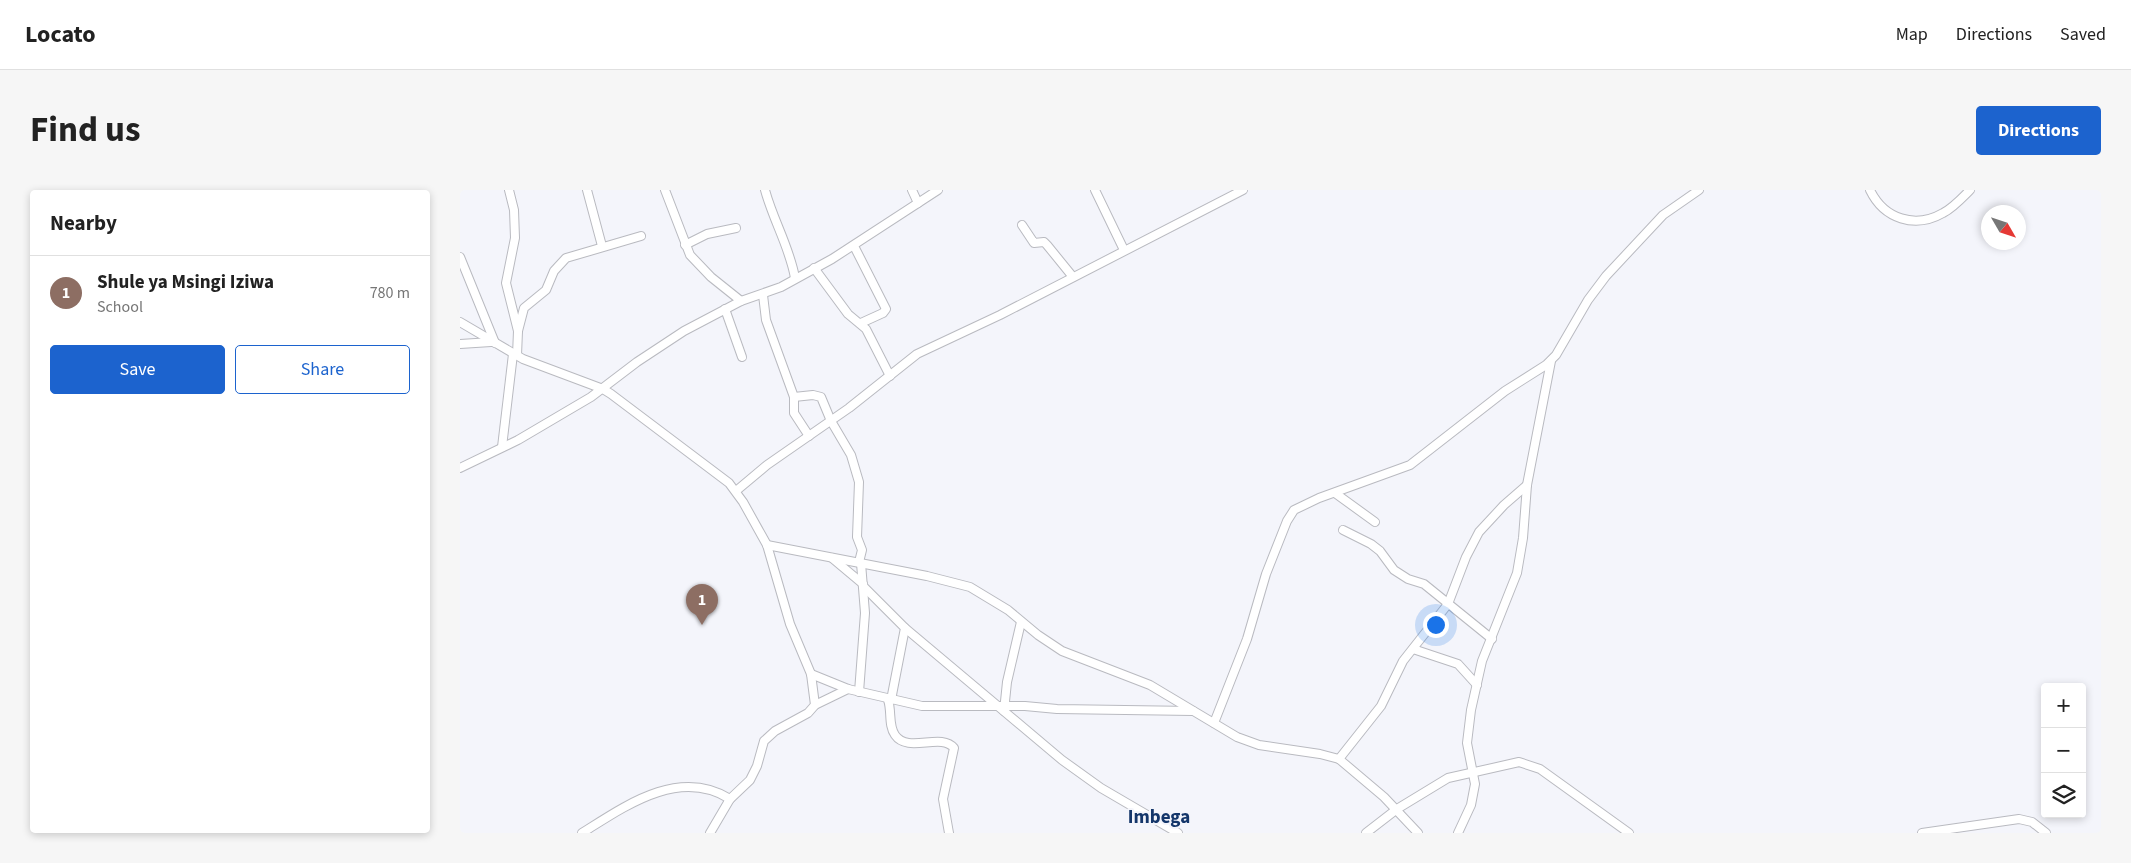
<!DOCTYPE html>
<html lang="en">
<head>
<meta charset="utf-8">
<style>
	:root { --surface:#fff; --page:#f6f6f6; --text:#222; --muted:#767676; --line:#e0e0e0; --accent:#1c63ce }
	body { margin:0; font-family:"Source Sans 3",sans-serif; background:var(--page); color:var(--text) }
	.controls { position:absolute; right:15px; bottom:15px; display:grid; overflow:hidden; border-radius:5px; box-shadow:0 2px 8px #0003 }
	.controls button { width:45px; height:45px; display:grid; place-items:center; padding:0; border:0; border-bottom:1px solid var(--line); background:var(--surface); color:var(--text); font:25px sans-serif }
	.compass { position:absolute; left:1521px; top:15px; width:45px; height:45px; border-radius:50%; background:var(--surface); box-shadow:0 2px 8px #0003; rotate:129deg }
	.you { position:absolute; left:975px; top:434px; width:18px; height:18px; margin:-12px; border:4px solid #fff; border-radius:50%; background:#1a73e8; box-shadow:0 0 0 8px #1a73e833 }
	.badge { display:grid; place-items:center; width:32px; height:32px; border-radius:50%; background:var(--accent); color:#fff; font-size:16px; font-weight:700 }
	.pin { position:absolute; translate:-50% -41px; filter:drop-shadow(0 1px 2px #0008) }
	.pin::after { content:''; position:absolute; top:26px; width:18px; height:15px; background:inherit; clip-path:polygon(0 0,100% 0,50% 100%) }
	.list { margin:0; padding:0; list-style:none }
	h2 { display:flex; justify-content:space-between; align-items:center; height:65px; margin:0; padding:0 20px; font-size:21px }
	h2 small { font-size:16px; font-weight:400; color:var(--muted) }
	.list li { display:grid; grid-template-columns:32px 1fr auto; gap:15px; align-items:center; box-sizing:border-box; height:75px; padding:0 20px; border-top:1px solid var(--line) }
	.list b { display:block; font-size:19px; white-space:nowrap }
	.list p { margin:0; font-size:16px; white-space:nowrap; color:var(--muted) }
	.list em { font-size:16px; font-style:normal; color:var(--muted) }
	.actions { display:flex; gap:10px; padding:15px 20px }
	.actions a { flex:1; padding:11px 0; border:1px solid var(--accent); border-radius:5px; text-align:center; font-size:18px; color:var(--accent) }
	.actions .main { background:var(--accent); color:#fff }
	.icon { flex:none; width:28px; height:28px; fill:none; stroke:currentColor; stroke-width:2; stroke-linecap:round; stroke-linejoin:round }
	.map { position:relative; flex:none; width:1641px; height:643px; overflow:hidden; border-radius:5px }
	header { display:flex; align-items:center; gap:30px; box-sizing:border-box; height:70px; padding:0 25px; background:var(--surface); border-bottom:1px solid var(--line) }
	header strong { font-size:24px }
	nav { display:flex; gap:28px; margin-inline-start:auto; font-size:18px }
	.intro { display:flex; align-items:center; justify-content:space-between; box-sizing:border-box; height:120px; padding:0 30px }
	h1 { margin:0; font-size:35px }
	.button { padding:12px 22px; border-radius:5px; background:var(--accent); color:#fff; font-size:18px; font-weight:700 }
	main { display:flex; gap:30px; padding:0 30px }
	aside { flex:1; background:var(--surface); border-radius:5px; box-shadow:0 2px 8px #0003 }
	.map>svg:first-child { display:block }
</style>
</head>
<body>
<header>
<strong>Locato</strong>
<nav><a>Map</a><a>Directions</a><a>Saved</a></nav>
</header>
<div class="intro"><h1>Find us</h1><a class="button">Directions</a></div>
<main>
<aside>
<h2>Nearby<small></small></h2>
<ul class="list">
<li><span class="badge" style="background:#8d6e63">1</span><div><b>Shule ya Msingi Iziwa</b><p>School</p></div><em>780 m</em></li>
</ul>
<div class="actions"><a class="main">Save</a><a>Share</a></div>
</aside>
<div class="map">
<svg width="1641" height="643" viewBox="0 0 1641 643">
	<rect width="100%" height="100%" fill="#f4f5fb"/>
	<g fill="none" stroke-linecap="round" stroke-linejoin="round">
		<g stroke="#b9bac0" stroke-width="10">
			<g id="minor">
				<polyline points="49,0 54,20 55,48 46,93 58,141 57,165"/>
				<polyline points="127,0 142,56"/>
				<polyline points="205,0 230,65 251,87 281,111"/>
				<path d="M305 0C313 30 330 58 335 88"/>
				<polyline points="452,0 458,13"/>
				<polyline points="635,0 664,60"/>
				<path d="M1410 0C1424 29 1455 39 1483 23 1493 18 1502 8 1510 0"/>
				<polyline points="562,35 574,53 584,52 587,55 613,87"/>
				<polyline points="225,55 247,44 276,38"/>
				<polyline points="394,56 426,119 423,123 401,133"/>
				<polyline points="0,67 35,153"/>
				<polyline points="354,78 388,124 406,139 430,186"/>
				<polyline points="303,105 306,130 334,207 334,223 349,246"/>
				<polyline points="265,119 282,167"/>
				<polyline points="0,132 63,169 143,199 151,204 269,293 283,312 307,355 330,434 351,484 355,515 348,523 315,541 304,551 297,576 290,590 270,609 250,643"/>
				<polyline points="58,141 64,118 86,100 94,81 106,68 181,46"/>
				<polyline points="0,154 31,152"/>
				<polyline points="334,207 353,205 361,207 371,231 391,265 399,292 397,347 402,360 399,372"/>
				<polyline points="42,257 53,164"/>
				<polyline points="0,278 58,250 131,207 177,172 224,141 281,111 321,97 372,69 478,0"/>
				<polyline points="276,301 307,275 389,218 457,164 540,125 783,0"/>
				<polyline points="875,303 915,332"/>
				<polyline points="883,340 911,354 920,361 934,380 948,389 964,394 1032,449"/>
				<polyline points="307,355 467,386 510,397 548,420 578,445 602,461 690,495 777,547 799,555 860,564 879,569 924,607 958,643"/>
				<polyline points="372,368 403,394"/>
				<polyline points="404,397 445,438 431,510"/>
				<polyline points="445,438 602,570 641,598 718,643"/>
				<polyline points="953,459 998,474 1017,495"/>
				<polyline points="351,484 388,499 462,516 565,516 597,519 733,521"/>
				<polyline points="399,502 405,423 401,373"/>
				<path d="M428 510C432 521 428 535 435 545 448 564 481 542 494 558L483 609 489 643"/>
				<polyline points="355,515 388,499"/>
				<polyline points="544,521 547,492 561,432"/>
				<polyline points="754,533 787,449 806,384 827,331 834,320 859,308 950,275 1045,201 1086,175 1096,165 1128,110 1146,86 1203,25 1239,0"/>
				<polyline points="879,569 921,516 943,471 988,414 1006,367 1019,342 1044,315 1067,295"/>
				<path d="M122 643C165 616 219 577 270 609"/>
				<polyline points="906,643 937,619 988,588 1059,572 1080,579 1169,643"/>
				<polyline points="998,643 1011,615 1015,594 1007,553 1011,520 1022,471 1057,383 1063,348 1067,295 1091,171"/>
				<polyline points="1462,643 1559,629 1572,632 1586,643"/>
			</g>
		</g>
		<use href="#minor" stroke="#fff" stroke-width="8"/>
	</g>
	<g text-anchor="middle" stroke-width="4" stroke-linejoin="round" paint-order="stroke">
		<g font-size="19" font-weight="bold" fill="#14366a" stroke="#f4f5fb">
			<text x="699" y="633">Imbega</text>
		</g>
	</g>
</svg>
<div class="controls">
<button>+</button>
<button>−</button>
<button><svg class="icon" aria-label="layers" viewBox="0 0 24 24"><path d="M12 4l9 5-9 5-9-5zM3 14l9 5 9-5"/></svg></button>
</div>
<svg class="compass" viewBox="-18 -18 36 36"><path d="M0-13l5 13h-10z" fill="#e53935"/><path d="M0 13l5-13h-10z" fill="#767676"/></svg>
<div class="you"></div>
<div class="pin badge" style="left:242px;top:435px;background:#8d6e63">1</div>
</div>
</main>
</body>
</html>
